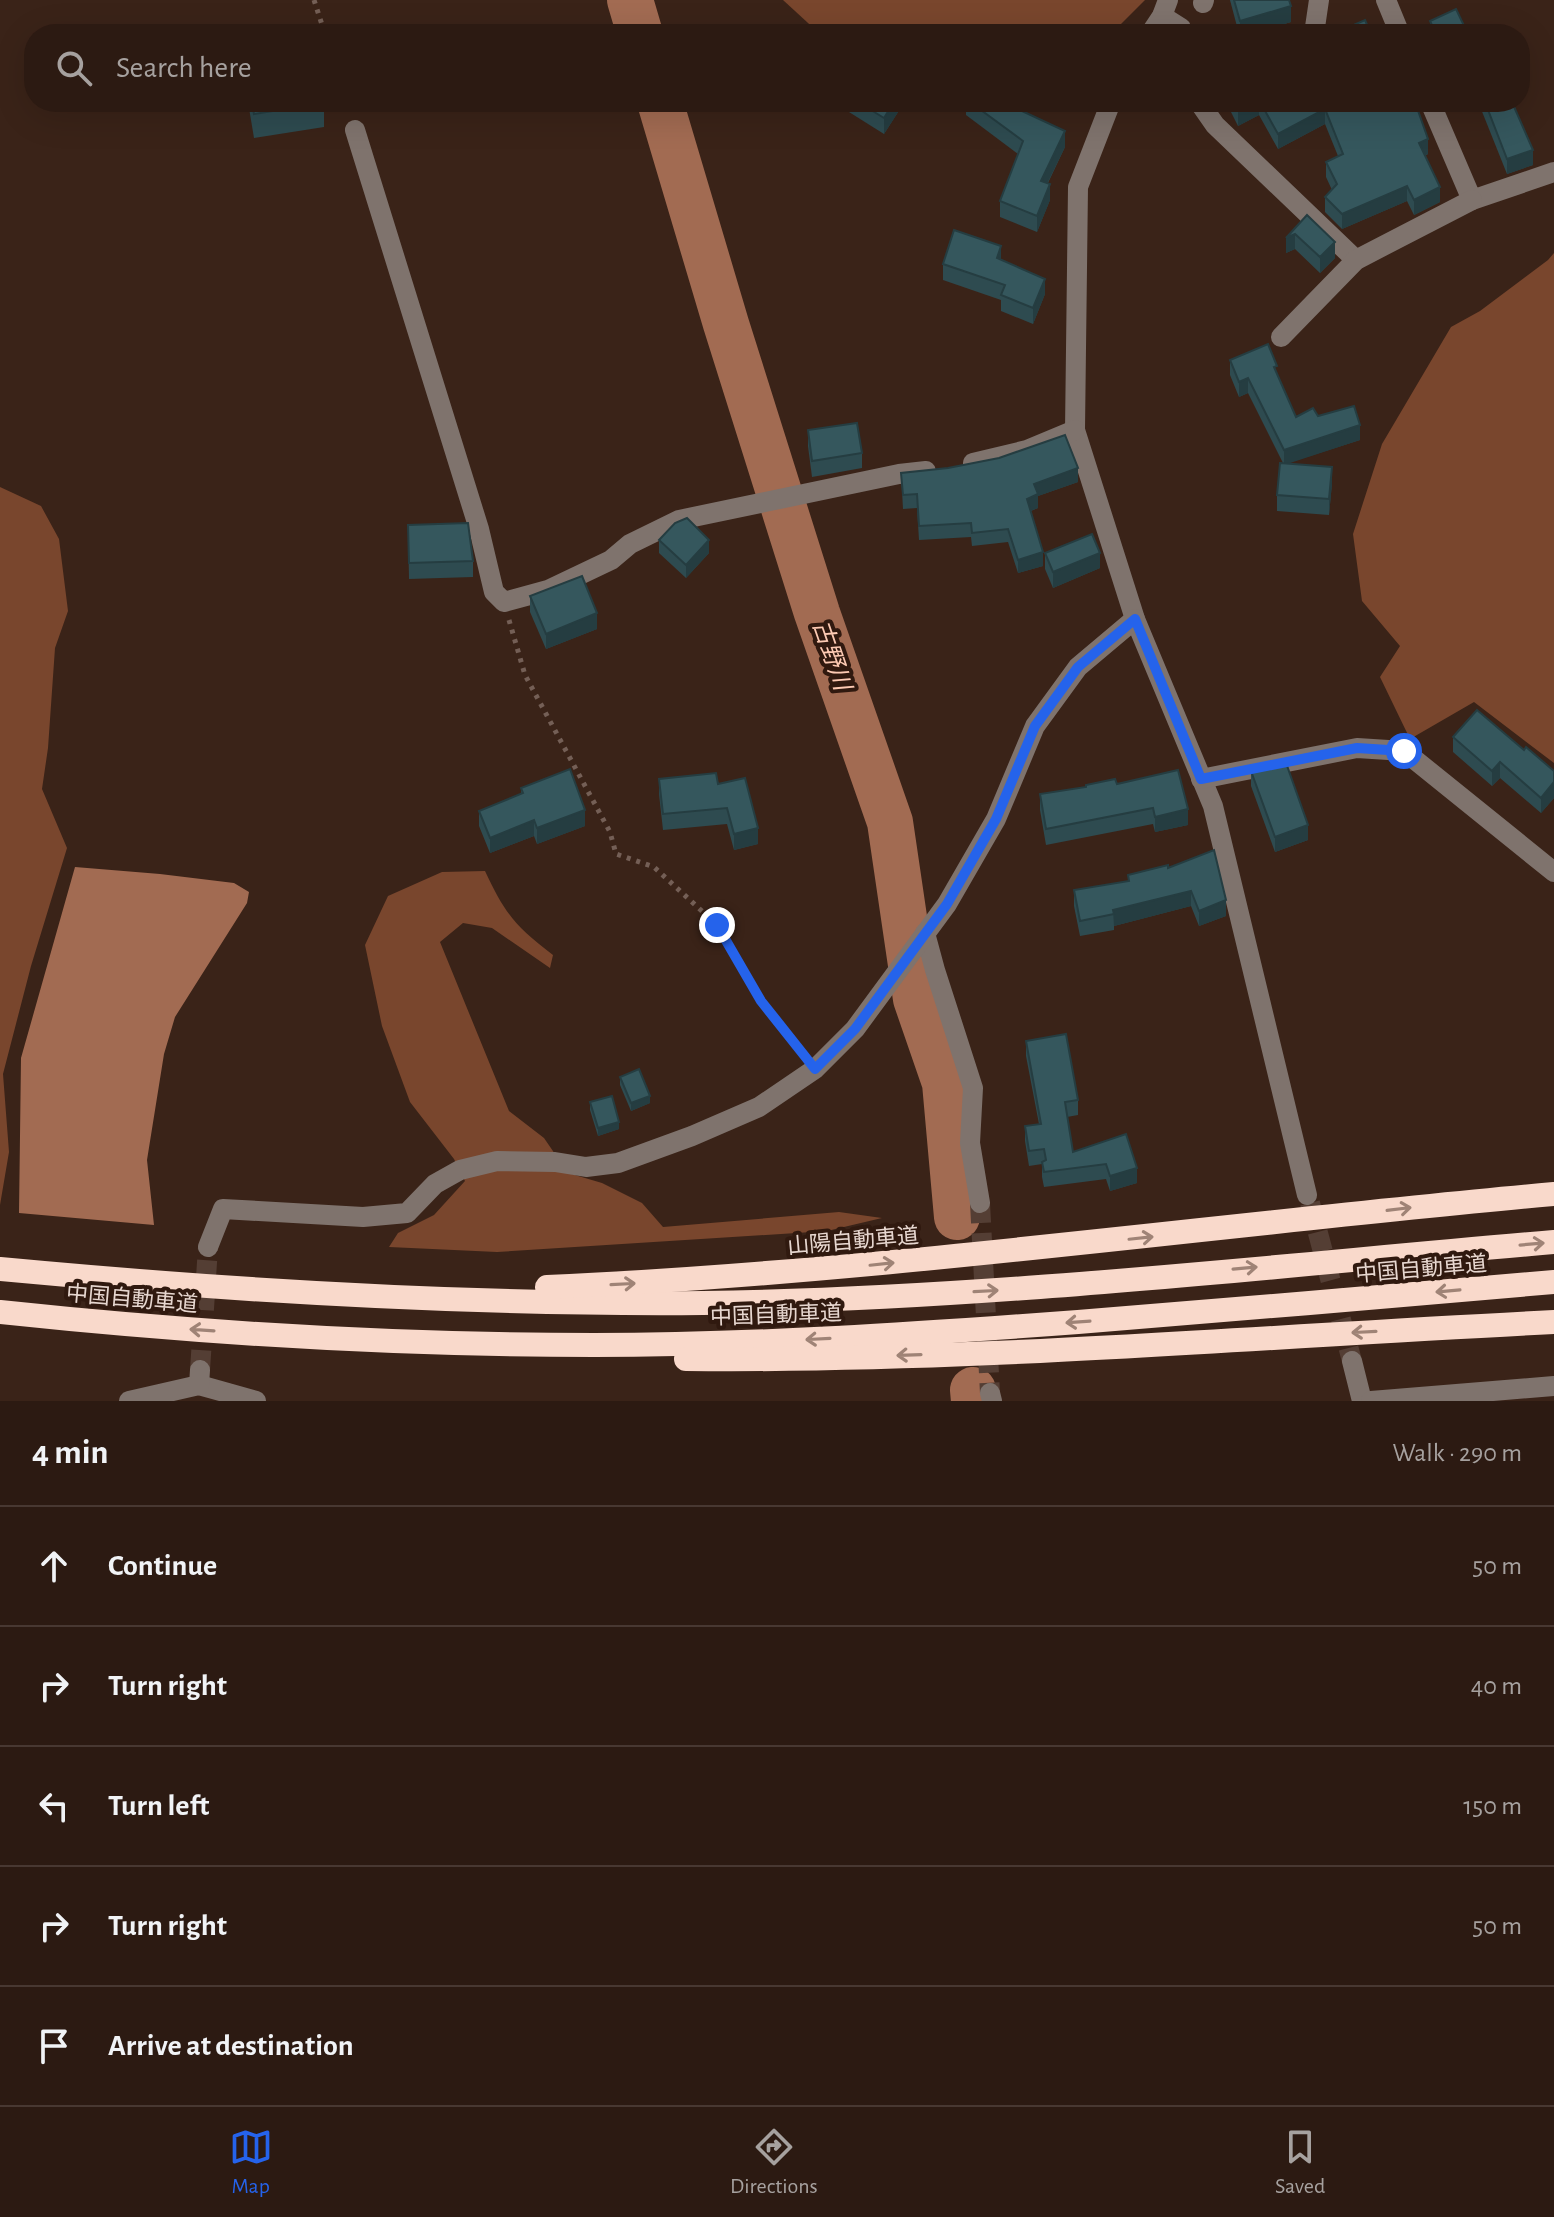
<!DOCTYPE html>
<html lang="en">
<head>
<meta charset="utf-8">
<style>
	:root { --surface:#2c1a12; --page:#34231b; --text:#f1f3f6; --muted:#a6a19f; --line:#483832; --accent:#2563eb }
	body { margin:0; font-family:"Alegreya Sans","Noto Sans JP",sans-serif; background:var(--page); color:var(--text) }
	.stop { position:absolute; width:24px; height:24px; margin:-18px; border:6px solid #2563eb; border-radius:50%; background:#fff }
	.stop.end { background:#2563eb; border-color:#fff; box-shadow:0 2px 8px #0008 }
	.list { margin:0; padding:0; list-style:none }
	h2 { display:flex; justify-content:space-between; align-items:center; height:104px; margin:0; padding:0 32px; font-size:34px }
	h2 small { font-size:26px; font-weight:400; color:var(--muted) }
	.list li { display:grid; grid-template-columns:52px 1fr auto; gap:24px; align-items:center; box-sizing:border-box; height:120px; padding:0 32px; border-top:2px solid var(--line) }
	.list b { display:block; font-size:30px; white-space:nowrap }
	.list em { font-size:26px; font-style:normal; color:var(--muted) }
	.icon { flex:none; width:44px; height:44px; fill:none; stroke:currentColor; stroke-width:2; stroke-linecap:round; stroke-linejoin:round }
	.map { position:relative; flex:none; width:1554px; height:1401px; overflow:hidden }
	.search { position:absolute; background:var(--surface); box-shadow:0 8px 32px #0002; left:24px; right:24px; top:24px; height:88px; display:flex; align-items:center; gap:20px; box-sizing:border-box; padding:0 28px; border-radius:32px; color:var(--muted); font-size:30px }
	.sheet { height:704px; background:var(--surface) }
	nav { display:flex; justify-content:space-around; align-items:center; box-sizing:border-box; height:112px; border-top:2px solid var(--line); background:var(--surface); font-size:22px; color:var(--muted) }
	nav a { display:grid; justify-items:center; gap:4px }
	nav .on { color:var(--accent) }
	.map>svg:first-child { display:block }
</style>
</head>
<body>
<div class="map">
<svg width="1554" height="1401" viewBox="0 0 1554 1401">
	<rect width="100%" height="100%" fill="#3a2318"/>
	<g fill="#79462d">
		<polygon points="783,0 1145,0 1111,34 820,34"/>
		<polygon points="1554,253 1554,763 1474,702 1410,739 1380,677 1400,646 1362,601 1353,534 1382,444 1451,327 1480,311 1548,260"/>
		<polygon points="0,487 41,506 59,539 68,611 55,648 48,748 42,789 67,848 31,966 3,1074 9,1152 0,1205"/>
		<path d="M485 871C505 914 516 927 553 955L550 968 492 928 463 923 440 942 509 1111 544 1138 568 1173 602 1183 642 1203 663 1227 839 1212 882 1218 827 1231 497 1252 389 1247 398 1233 434 1215 465 1181 454 1159 410 1102 382 1026 365 945 388 896 442 872Z"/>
	</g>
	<polygon fill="#a26b52" points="75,867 160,874 234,883 249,892 247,903 175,1017 164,1054 147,1160 154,1225 19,1213 21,1058"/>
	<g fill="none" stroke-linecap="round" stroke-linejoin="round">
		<g stroke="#a26b52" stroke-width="46">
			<polyline points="630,0 640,34"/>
			<polyline points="660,102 726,324 817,613 890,822 916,999 945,1083 957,1217"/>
			<polyline points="973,1390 974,1401"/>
		</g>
		<g stroke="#543e34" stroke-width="20" stroke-dasharray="20 10" stroke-linecap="butt">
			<polyline points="980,1203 990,1393"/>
			<polyline points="1310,1203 1352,1361"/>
			<polyline points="200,1370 208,1247"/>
		</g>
		<g stroke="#745f56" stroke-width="5" stroke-dasharray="4 6" stroke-linecap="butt">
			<polyline points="314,0 325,34"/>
			<polyline points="509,620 525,675 610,832 616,854 654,867 717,925 761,1001 802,1052"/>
		</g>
		<g stroke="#7f736d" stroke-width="20">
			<polyline points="1386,0 1400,34"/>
			<polyline points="1203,3 1204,0"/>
			<polyline points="1162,16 1181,28 1183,34"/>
			<polyline points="1150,34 1162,16 1168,0"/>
			<polyline points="1314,34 1319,0"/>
			<polyline points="1111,102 1078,187 1075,430 1135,619 1213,806 1307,1195"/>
			<polyline points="1199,102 1215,125 1356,260"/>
			<polyline points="1430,102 1472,200 1554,172"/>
			<polyline points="355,130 479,529 494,592 504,602 548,590 611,560 630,544 679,520 899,474 926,471"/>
			<polyline points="1281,337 1356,260 1472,200"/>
			<polyline points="973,463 1027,450 1075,430"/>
			<polyline points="1201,779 1357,748 1404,751 1554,872"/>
			<polyline points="925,933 935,970 973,1088 970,1143 980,1203"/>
			<polyline points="208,1247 223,1209 363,1217 407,1213 435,1184 460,1170 497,1161 555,1162 586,1167 618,1163 692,1136 759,1107 815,1069 855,1029 947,904 996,819 1035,726 1078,667 1135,619"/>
			<polyline points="1352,1361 1362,1401"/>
			<polyline points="199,1385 256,1401"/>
			<polyline points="990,1393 992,1401"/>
			<polyline points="129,1401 199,1385 200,1370"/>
			<polyline points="1371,1401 1554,1386"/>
		</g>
		<g stroke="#f9d9cb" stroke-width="24">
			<path d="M0 1269C234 1291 468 1305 703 1303 987 1299 1271 1266 1554 1242"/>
			<path d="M547 1287C884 1272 1218 1224 1554 1194"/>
			<path d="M0 1312C197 1333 395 1345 594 1345 755 1345 917 1334 1078 1322 1237 1309 1395 1296 1554 1282"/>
			<path d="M686 1359C975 1362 1265 1336 1554 1322"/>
		</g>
	</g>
	<g fill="#2e4b50">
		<polygon points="1230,0 1289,0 1291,22 1250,34 1239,34"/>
		<polygon points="1430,21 1468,34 1430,34"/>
		<polygon points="248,102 324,102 324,127 254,138"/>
		<polygon points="849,102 900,102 900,109 884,134 849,112"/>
		<polygon points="966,102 1026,102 1027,113 1065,147 1048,183 1050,200 1037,232 1000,217 1000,201 1018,154 966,115"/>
		<polygon points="1226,102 1415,102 1428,154 1425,156 1440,202 1414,215 1407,201 1342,229 1325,212 1325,197 1332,190 1326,177 1326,162 1338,156 1325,124 1278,149 1259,115 1238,126"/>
		<polygon points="1458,102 1512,102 1533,165 1507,174 1479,104 1462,112"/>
		<polygon points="1307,215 1335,258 1320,273 1295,249 1286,253 1286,238"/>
		<polygon points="1001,260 1045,294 1033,324 1001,311 1001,300 943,280 943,264"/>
		<polygon points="1230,360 1277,375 1296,417 1318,416 1360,440 1288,463 1332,483 1329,515 1277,511 1277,495 1283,463 1248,393 1239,397 1230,375"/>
		<polygon points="808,430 862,453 862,468 812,477 808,446"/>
		<polygon points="901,473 1078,482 1038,496 1038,508 1031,511 1043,566 1018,573 1008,542 972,546 971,537 919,540 917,508 903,509"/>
		<polygon points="408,525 473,561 473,577 409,579"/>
		<polygon points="659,540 709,553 686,578 659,553"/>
		<polygon points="1045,553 1100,568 1053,588 1045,569"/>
		<polygon points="530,596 597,629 546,649 530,612"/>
		<polygon points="1453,737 1524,750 1554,771 1554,798 1541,813 1500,778 1492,786 1453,752"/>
		<polygon points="1251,771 1308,840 1275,852 1251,786"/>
		<polygon points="659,779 718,784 758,844 734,850 727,824 663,830 659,794"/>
		<polygon points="1117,784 1188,825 1155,832 1153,824 1046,845 1040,810 1040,794"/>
		<polygon points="521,788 585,826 537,844 534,836 490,853 479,826 479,811 521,794"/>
		<polygon points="1168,868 1226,916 1199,926 1191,906 1114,926 1114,930 1080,936 1074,906 1074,890 1128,881 1128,875"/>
		<polygon points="1026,1041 1078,1100 1078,1115 1067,1117 1073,1152 1126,1134 1137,1183 1110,1191 1106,1179 1044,1187 1042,1177 1042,1164 1029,1166 1025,1141 1025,1126 1039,1124 1026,1056"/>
		<polygon points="620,1077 650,1103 631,1111 620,1085"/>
		<polygon points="590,1102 619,1129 598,1136 590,1110"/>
	</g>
	<g fill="#253d41">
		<polygon points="1291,6 1291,22 1250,34 1240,34 1240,21"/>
		<polygon points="894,102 900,102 900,109 884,134 884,118"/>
		<polygon points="1255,102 1259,102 1259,115 1238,126 1238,110"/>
		<polygon points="1462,102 1479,102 1479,104 1462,112"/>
		<polygon points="1027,103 1027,119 1022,111"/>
		<polygon points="1325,109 1325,124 1278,149 1278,134"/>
		<polygon points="1065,131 1065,147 1041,196 1041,181"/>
		<polygon points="1428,139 1428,154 1419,158 1419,143"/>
		<polygon points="1533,150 1533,165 1507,174 1507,159"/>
		<polygon points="1050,184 1050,200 1037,232 1037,216"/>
		<polygon points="1407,186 1407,201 1342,229 1342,214"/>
		<polygon points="1440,187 1440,202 1414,215 1414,200"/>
		<polygon points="1295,234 1295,249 1286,253 1286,238"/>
		<polygon points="1335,242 1335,258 1320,273 1320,257"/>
		<polygon points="1001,246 1001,261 997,258"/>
		<polygon points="1045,279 1045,294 1033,324 1033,308"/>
		<polygon points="1248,378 1248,393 1239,397 1239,382"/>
		<polygon points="1360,425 1360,440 1284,465 1284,450"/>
		<polygon points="1332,467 1332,483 1329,515 1329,499"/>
		<polygon points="1078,468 1078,482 1038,496 1038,508 1027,512 1027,499 1034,484"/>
		<polygon points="709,540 709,553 686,578 686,565"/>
		<polygon points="1043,552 1043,566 1018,573 1018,560"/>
		<polygon points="1100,553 1100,568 1053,588 1053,572"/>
		<polygon points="597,613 597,629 546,649 546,634"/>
		<polygon points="1500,762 1500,778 1492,786 1492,771"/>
		<polygon points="1554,782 1554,798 1541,813 1541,798"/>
		<polygon points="1188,809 1188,825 1155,832 1155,817"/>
		<polygon points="585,810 585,826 537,844 537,828"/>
		<polygon points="534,820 534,836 490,853 490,838"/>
		<polygon points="1308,825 1308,840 1275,852 1275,837"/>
		<polygon points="758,828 758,844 734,850 734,834"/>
		<polygon points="1191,891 1191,906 1114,926 1113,910"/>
		<polygon points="1226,900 1226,916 1199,926 1199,911"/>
		<polygon points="650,1096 650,1103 631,1111 631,1103"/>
		<polygon points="619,1122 619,1129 598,1136 598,1128"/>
		<polygon points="1137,1168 1137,1183 1110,1191 1110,1176"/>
	</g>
	<g fill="#35575d" stroke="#253d41" stroke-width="2">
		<polygon points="1234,0 1289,0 1291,6 1240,21"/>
		<polygon points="1456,9 1468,34 1436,34 1430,21"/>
		<polygon points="1365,20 1371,34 1333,34"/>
		<polygon points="252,102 324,102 324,103 254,114"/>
		<polygon points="858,102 894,102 884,118"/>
		<polygon points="970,102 1026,102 1027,103 1022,111 1065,131 1041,181 1050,184 1037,216 1000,201 1023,141"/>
		<polygon points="1234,102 1255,102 1238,110"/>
		<polygon points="1260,102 1415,102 1428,139 1419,143 1440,187 1414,200 1407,186 1342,214 1325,197 1337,184 1326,162 1343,154 1325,109 1278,134"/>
		<polygon points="1485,102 1512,102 1533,150 1507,159"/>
		<polygon points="1307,215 1335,242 1320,257 1295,234 1286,238"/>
		<polygon points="954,230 1001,246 997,258 1045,279 1033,308 1001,295 1005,285 943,264"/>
		<polygon points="1268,344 1277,366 1274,367 1296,417 1313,408 1318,416 1354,406 1360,425 1284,450 1248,378 1239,382 1230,360"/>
		<polygon points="857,423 862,453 812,461 808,430"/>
		<polygon points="1065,435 1078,468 1034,484 1038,494 1027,499 1043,552 1018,560 1008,529 972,533 971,523 919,526 917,494 903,495 901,473 948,468 999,458"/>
		<polygon points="1280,463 1332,467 1329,499 1277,495"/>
		<polygon points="687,518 709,540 686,565 659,540 675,523"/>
		<polygon points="468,523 473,561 409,563 408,525"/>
		<polygon points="1092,534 1100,553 1053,572 1045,553"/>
		<polygon points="582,576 597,613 546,634 530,596"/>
		<polygon points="1477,710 1524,750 1526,747 1554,771 1554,782 1541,798 1500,762 1492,771 1453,737"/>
		<polygon points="1285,760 1308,825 1275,837 1251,771"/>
		<polygon points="570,769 585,810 537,828 534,820 490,838 479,811 523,793 521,788"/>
		<polygon points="1178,770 1188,809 1155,817 1153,808 1046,829 1040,794 1086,787 1086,785 1115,779 1117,784"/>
		<polygon points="716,773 718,784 745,778 758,828 734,834 727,808 663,814 659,779"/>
		<polygon points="1214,850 1226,900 1199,911 1191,891 1113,910 1114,914 1080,921 1074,890 1129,881 1128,875 1168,865 1168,868"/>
		<polygon points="1066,1034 1078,1100 1065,1102 1073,1152 1126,1134 1137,1168 1110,1176 1106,1164 1044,1172 1042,1162 1046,1160 1044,1149 1029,1151 1025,1126 1041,1124 1026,1041"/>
		<polygon points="639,1069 650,1096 631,1103 620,1077"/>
		<polygon points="612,1096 619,1122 598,1128 590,1102"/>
	</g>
	<defs><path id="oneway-shaft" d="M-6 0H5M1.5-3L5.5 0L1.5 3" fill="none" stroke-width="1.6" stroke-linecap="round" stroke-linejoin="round" transform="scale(2)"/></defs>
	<g stroke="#9f8376">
		<use href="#oneway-shaft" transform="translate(1399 1209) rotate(-7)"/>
		<use href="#oneway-shaft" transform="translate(1141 1238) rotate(-6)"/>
		<use href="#oneway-shaft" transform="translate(1532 1244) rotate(-5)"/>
		<use href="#oneway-shaft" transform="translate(882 1264) rotate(-6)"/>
		<use href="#oneway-shaft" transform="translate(1245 1268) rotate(-5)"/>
		<use href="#oneway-shaft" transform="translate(623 1284) rotate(-3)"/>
		<use href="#oneway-shaft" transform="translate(986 1291) rotate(-3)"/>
		<use href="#oneway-shaft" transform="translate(1448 1291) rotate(175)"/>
		<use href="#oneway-shaft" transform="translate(1078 1322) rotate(176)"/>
		<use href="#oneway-shaft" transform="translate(202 1330) rotate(-176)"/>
		<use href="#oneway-shaft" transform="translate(1364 1332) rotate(177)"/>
		<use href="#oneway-shaft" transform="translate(818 1339) rotate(177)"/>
		<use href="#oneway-shaft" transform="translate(909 1355) rotate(178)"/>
	</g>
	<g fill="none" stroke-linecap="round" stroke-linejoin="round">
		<polyline stroke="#2563eb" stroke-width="10" points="717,925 761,1001 815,1069 855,1029 947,904 996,819 1035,726 1078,667 1135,619 1201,779 1357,748 1404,751"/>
	</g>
	<g text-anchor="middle" stroke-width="8" stroke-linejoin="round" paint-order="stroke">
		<g font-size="22" fill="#e7d7d0" stroke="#30190f">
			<text transform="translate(853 1240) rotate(-5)" y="8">山陽自動車道</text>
			<text transform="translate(1421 1268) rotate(-5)" y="8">中国自動車道</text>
			<text transform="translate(132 1298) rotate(5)" y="8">中国自動車道</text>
			<text transform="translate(776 1314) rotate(-2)" y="8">中国自動車道</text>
		</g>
		<g font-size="24" font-style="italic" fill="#fdcab3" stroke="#30190f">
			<text transform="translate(832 655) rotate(71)" y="8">古野川</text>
		</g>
	</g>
</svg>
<div class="stop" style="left:1404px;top:751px"></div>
<div class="stop end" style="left:717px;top:925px"></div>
<div class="search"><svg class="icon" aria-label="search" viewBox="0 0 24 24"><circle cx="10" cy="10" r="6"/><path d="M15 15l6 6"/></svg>Search here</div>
</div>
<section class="sheet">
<h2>4 min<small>Walk · 290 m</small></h2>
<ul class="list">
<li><svg class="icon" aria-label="ahead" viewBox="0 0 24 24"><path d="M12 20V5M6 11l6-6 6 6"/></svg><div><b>Continue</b></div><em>50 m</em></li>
<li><svg class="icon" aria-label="right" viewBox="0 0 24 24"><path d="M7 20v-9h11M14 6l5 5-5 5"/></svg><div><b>Turn right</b></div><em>40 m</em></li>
<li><svg class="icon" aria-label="left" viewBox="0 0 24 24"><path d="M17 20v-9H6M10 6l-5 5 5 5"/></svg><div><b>Turn left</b></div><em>150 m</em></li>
<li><svg class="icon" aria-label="right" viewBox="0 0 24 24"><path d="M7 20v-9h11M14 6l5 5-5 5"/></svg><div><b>Turn right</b></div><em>50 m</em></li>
<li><svg class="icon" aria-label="arrive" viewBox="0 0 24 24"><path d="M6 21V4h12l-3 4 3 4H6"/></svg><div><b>Arrive at destination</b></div></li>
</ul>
</section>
<nav>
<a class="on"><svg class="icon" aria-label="map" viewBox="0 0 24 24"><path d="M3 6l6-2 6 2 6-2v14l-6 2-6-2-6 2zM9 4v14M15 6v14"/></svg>Map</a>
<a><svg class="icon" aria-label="directions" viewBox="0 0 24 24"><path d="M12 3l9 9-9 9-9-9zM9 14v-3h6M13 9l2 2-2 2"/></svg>Directions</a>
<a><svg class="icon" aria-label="saved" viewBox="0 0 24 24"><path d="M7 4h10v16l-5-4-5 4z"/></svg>Saved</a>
</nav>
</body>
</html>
